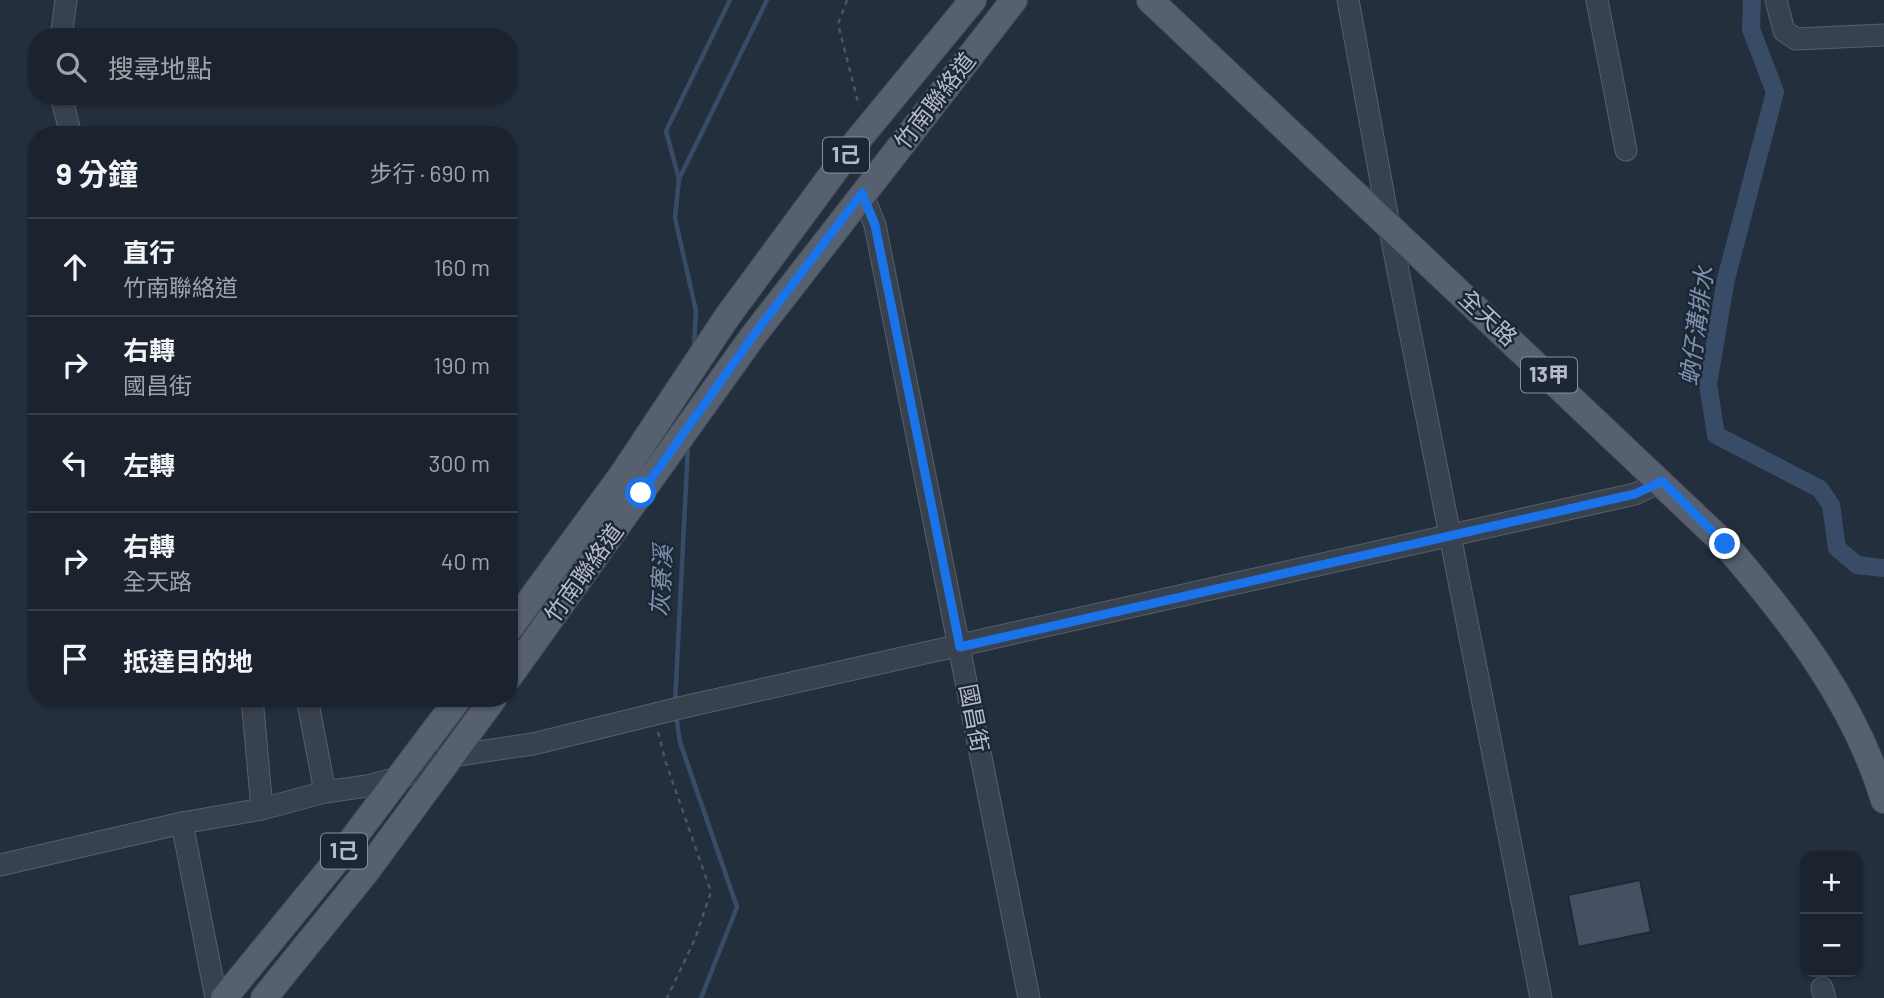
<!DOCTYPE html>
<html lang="zh-TW">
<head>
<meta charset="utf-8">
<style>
	:root { --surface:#1b232e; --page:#242b36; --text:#f1f3f6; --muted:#a0a4aa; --line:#39404a }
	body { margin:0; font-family:Barlow,"Noto Sans TC",sans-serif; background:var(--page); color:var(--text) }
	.controls { position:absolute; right:21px; bottom:21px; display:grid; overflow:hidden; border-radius:14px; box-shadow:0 2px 5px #0004 }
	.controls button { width:63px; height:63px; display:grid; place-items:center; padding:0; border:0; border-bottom:2px solid var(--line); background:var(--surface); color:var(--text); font:35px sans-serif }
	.stop { position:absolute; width:21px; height:21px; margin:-16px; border:5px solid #1a73e8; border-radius:50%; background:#fff }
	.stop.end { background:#1a73e8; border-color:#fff; box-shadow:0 2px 7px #0008 }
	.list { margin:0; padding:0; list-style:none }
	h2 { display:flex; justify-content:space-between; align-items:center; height:91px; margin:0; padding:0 28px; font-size:30px }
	h2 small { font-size:23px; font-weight:400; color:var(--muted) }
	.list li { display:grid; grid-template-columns:46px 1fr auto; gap:21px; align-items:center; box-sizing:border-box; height:98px; padding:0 28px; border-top:2px solid var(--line) }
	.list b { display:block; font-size:26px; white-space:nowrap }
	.list p { margin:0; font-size:23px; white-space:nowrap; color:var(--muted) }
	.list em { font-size:23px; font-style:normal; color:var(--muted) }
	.icon { flex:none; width:38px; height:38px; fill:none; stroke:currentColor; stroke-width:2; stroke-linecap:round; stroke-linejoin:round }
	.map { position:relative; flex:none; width:1884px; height:998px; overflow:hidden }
	.search { position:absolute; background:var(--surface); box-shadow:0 2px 5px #0004; left:28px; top:28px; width:490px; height:77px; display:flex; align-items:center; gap:18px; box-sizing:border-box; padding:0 24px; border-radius:28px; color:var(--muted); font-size:26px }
	.panel { position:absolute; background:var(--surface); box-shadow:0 2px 5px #0004; left:28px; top:126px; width:490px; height:581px; border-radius:28px }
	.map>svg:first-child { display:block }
</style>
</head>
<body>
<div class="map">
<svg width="1884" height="998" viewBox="0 0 1884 998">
	<rect width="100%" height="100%" fill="#242f3e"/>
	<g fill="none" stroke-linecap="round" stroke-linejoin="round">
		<g stroke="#394c67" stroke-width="4.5">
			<polyline points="679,179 767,0"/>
			<polyline points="694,346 696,311 675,218 679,179 666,131 730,0"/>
			<polyline points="675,703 688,446"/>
			<polyline points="676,715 680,742 737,907 701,998"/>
		</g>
		<polyline stroke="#394c67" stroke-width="18" points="1752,0 1751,29 1775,92 1726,279 1708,384 1716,435 1820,489 1831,505 1837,548 1857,565 1884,568"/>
	</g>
	<polygon fill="#455162" stroke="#1f2835" stroke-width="2" points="1640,880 1651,932 1578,947 1568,895"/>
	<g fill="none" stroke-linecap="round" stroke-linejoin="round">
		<g stroke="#565f6c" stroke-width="23">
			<g id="minor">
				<polyline points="1348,0 1389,225 1541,998"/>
				<polyline points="1597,0 1626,150"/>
				<polyline points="1776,0 1784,31 1796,39 1884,35"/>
				<polyline points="61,37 66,0"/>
				<polyline points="61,96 71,135"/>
				<polyline points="862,193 875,225 1029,998"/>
				<polyline points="252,698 262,809"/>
				<polyline points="307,698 325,792"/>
				<polyline points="182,823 216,998"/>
				<polyline points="0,865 182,823 262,809 325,792 367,786 401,777 452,756 533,744 688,706 1635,494 1662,481"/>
				<polyline points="1822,988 1825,998"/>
			</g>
		</g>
		<g stroke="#414a57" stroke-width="28">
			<g id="major">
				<path d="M1150 0 1725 544C1791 621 1854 701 1884 800"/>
				<polyline points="509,629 622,475 727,317 853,146 973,0"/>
				<polyline points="509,677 753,336 1014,0"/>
				<polyline points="224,998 333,865 459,698"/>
				<polyline points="264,998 366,872 494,698"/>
			</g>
		</g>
		<g stroke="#44595c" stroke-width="2.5" stroke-dasharray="5 5" stroke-linecap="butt">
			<polyline points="847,0 838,24 859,106"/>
			<polyline points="509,584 510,583"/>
			<polyline points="658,732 666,763 711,892 695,939 667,998"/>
		</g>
		<use href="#minor" stroke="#38414e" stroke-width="21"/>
		<use href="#major" stroke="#56606e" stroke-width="26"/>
	</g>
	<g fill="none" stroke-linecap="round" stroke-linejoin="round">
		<polyline stroke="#1a73e8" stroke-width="9" points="641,493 753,336 862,193 875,225 960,647 1635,494 1662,481 1725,544"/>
	</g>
	<g text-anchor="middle" stroke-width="5" stroke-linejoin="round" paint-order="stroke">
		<g fill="#1d2633" stroke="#878f9c" stroke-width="2">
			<rect x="823" y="137.5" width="46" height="35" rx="5"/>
			<rect x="1521" y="357.5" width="56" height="35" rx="5"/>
			<rect x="321" y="833.5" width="46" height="35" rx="5"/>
		</g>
		<g font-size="21" font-weight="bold" fill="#b4bcc9">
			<text x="846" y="162">1己</text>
			<text x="1549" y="382">13甲</text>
			<text x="344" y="858">1己</text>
		</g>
		<g font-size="23" fill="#b4bcc9" stroke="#1d2633">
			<text transform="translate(935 101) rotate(-52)" y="8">竹南聯絡道</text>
			<text transform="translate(1488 318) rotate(43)" y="8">全天路</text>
			<text transform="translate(584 573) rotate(-54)" y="8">竹南聯絡道</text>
			<text transform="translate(974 718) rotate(79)" y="8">國昌街</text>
		</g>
		<g font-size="24" font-style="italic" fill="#7c92b1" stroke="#1d2633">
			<text transform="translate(1697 326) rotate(-82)" y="8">蚋仔溝排水</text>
			<text transform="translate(662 581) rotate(-87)" y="8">灰寮溪</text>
		</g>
	</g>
</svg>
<div class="controls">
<button>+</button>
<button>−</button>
</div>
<div class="stop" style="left:641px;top:493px"></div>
<div class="stop end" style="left:1725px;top:544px"></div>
<div class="search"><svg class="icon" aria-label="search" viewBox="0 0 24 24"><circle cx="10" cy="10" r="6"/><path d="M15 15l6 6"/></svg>搜尋地點</div>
<section class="panel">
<h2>9 分鐘<small>步行 · 690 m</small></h2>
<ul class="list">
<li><svg class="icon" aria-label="ahead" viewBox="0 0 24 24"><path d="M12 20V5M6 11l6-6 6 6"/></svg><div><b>直行</b><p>竹南聯絡道</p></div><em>160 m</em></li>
<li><svg class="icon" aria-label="right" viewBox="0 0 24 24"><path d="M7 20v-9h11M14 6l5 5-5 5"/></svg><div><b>右轉</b><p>國昌街</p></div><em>190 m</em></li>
<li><svg class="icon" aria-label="left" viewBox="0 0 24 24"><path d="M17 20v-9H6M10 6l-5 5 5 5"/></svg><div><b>左轉</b></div><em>300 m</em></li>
<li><svg class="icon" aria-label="right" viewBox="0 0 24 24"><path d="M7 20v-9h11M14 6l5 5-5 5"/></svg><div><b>右轉</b><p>全天路</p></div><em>40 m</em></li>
<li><svg class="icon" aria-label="arrive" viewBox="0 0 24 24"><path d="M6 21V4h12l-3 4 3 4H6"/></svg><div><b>抵達目的地</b></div></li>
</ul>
</section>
</div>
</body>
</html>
